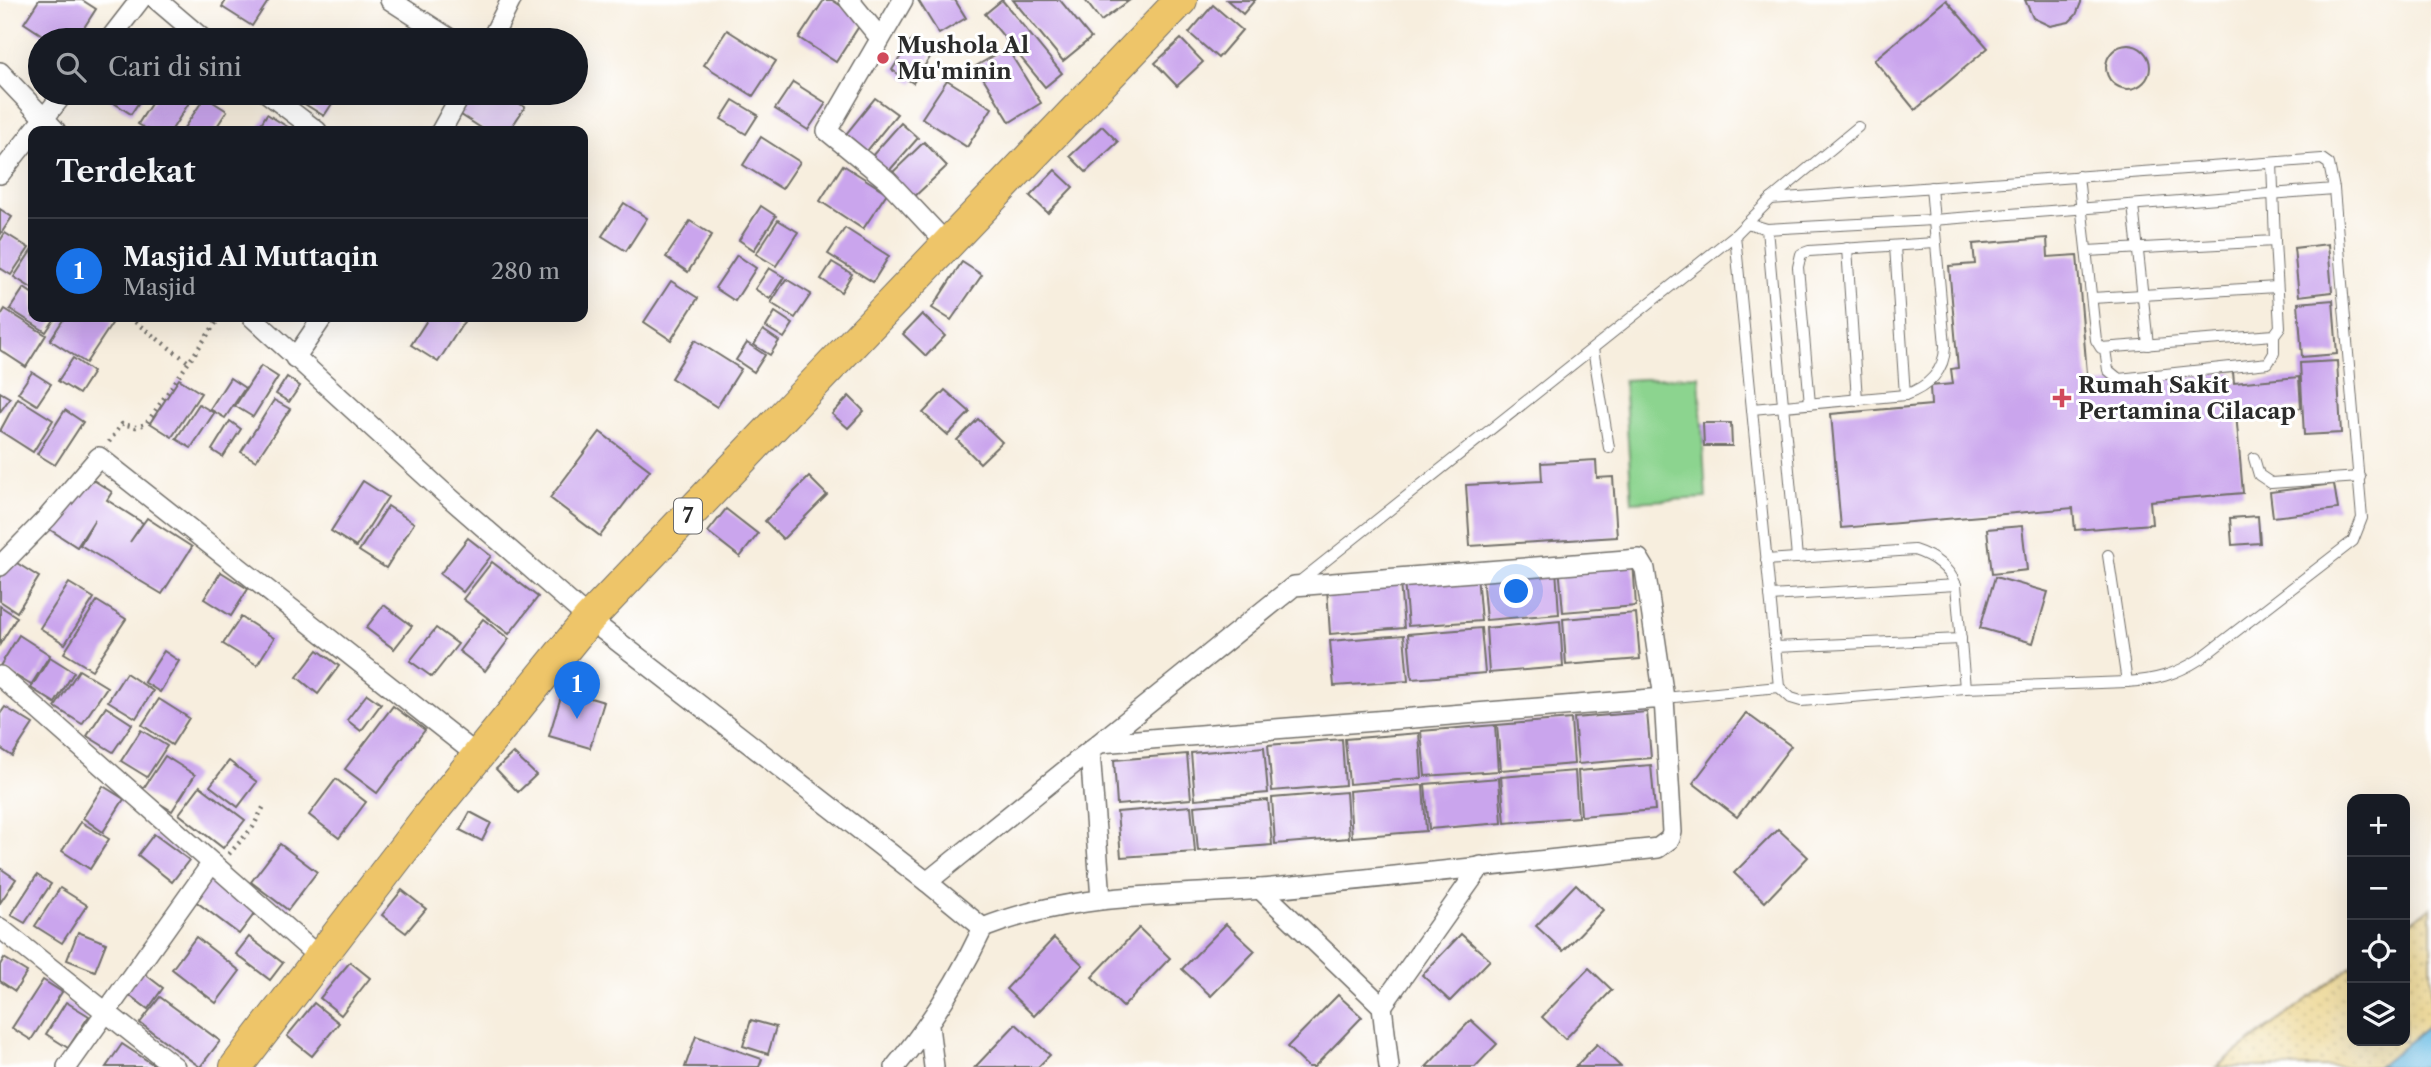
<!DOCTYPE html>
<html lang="id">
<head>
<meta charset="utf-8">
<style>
	:root { --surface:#171b24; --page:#242831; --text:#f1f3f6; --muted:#9ea1a6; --line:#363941; --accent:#1a73e8 }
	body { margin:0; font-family:"Libre Caslon Text",serif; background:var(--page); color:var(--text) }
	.controls { position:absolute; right:21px; bottom:21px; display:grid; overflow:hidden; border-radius:14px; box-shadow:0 7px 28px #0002 }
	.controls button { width:63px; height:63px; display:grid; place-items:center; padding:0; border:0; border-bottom:2px solid var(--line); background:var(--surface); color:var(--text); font:35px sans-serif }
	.you { position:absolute; left:1517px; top:592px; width:24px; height:24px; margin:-18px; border:5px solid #fff; border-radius:50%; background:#1a73e8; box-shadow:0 0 0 10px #1a73e833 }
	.badge { display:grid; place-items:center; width:46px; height:46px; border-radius:50%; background:var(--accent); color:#fff; font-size:23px; font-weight:700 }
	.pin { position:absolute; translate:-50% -58px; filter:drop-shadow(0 2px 4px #0008) }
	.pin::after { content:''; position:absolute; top:37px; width:24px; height:21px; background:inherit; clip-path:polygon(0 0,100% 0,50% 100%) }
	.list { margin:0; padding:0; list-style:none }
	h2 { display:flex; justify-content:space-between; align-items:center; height:91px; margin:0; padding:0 28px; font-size:30px }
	h2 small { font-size:23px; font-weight:400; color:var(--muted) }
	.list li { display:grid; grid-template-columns:46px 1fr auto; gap:21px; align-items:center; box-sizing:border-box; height:105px; padding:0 28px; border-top:2px solid var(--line) }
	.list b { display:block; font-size:26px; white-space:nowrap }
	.list p { margin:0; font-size:23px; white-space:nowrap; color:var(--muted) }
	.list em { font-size:23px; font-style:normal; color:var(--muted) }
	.icon { flex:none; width:38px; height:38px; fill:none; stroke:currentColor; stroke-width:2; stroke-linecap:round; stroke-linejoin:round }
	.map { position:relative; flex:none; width:2431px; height:1067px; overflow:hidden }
	.search { position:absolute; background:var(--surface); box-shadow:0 7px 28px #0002; left:28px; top:28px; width:560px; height:77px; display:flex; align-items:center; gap:18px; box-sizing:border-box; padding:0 24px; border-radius:38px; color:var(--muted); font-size:26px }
	.panel { position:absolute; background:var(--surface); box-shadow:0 7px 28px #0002; left:28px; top:126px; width:560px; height:196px; border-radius:14px }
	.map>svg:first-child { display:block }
</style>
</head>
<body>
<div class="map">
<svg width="2431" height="1067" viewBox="0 0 2431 1067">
	<defs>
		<pattern id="sand-dots" width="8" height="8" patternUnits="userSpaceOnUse" patternTransform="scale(1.75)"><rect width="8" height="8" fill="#eeda9e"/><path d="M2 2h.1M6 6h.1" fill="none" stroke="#cb8" stroke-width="1.8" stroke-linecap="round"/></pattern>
	</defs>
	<rect width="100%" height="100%" fill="#fff"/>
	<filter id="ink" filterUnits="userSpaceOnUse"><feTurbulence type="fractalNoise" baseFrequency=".0143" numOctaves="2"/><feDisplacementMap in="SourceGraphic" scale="14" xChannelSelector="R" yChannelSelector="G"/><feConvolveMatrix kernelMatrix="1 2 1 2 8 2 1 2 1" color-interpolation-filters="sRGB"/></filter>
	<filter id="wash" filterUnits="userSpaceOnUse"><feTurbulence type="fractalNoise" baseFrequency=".00686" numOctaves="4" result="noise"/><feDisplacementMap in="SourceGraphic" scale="28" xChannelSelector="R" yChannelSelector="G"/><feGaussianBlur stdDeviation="1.57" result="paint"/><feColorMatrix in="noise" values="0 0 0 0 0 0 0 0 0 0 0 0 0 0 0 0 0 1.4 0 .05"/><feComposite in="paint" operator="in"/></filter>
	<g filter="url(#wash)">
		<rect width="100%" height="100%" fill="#f7eede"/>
		<polygon fill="url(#sand-dots)" stroke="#8c8264" stroke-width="2" points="2431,907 2431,1024 2378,1067 2216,1067 2352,966 2352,1041 2405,1041 2405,927"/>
		<polygon fill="#8cd48f" stroke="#5c805d" stroke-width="2" points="1699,376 1706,498 1632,502 1624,380"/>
		<polygon fill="#6abee6" stroke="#4a7488" stroke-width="2" points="2431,1024 2431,1067 2378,1067"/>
		<g id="blocks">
			<g fill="#caa5ed">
				<polygon points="39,0 82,0 96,9 76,40 50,40 24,23"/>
				<polygon points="226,0 269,0 252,26 222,7"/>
				<polygon points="824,0 832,0 863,20 836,62 799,38"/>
				<polygon points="918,0 955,0 966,18 939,34"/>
				<polygon points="1002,0 1062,73 1045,87 985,14"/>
				<polygon points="1013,0 1060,0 1091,38 1063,61"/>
				<polygon points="1085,0 1130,0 1101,21"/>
				<polygon points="1227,0 1255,0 1243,14"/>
				<polygon points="1946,0 1988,48 1915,110 1874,60"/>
				<polygon points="2025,0 2082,0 2076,15 2069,22 2050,26 2033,18"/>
				<polygon points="1213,5 1242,30 1218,58 1189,33"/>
				<polygon points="727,30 776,61 753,96 704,65"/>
				<polygon points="912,39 933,53 913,83 892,70"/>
				<polygon points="1181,39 1203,62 1177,86 1155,63"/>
				<circle cx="2128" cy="67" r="22"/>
				<polygon points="1007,48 1041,103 1010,122 976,66"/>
				<polygon points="947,80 992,108 967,147 922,118"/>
				<polygon points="793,82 826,103 808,130 775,109"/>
				<polygon points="104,93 145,93 131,114 102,95"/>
				<polygon points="158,93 194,95 171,131 150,131 138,124"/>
				<polygon points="298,93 339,93 324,116 295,98"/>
				<polygon points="471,93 502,93 525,107 509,131 486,131 458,113"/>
				<polygon points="205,97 227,111 214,131 182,131"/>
				<polygon points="875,98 897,114 867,151 846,134"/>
				<polygon points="733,100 758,115 746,134 721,119"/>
				<polygon points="267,114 294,131 266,131 259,127"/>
				<polygon points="901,123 918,138 888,172 871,157"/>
				<polygon points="1102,126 1118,142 1086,172 1070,156"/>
				<polygon points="761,137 800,162 782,189 743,165"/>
				<polygon points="924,142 947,166 913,198 890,175"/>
				<polygon points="843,165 887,193 863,229 820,201"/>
				<polygon points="1055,170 1073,187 1048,213 1030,196"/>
				<polygon points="624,203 647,218 626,251 602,236"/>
				<polygon points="761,206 776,216 754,250 739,240"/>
				<polygon points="0,209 12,217 0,235"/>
				<polygon points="778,220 798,232 776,266 756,254"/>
				<polygon points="690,221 712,235 688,272 666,257"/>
				<polygon points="845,228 889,256 873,282 828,254"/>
				<polygon points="5,233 29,248 11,275 0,268 0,241"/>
				<polygon points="2047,238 2048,257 2077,255 2088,385 2233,372 2234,383 2299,377 2301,408 2236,413 2243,493 2150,501 2152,524 2075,530 2073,508 1841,528 1831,414 1931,405 1930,386 1953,384 1951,369 1958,368 1949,266 1975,264 1973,244"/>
				<polygon points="2328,244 2332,292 2299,296 2294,248"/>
				<polygon points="33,248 33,289 14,277"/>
				<polygon points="737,255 756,268 735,301 715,288"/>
				<polygon points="832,262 852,274 841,292 821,279"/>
				<polygon points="962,262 982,275 951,320 932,308"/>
				<polygon points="769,268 784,277 770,299 755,289"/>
				<polygon points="786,279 811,294 795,318 771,303"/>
				<polygon points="671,281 698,298 671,340 644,322"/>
				<polygon points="24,288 33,294 33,317 56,317 46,332 10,309"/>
				<polygon points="2333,300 2337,354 2302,357 2298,303"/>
				<polygon points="5,309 46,335 26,367 0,350 0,317"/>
				<polygon points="775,312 793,324 784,338 766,327"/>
				<polygon points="922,314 945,336 926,356 903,334"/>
				<polygon points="65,317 105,317 113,322 86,363 50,340"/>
				<polygon points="429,317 467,317 438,362 411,345"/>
				<polygon points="763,330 779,341 770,355 754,345"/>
				<polygon points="695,340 741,369 717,407 671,378"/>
				<polygon points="747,343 765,355 754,372 736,360"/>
				<polygon points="73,358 93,372 79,394 58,381"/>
				<polygon points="2337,361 2341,433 2304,435 2300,363"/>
				<polygon points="261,366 278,377 253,417 235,406"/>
				<polygon points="32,372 51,384 37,405 18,393"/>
				<polygon points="287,377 300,386 289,402 276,394"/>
				<polygon points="230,378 245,388 225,418 210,409"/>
				<polygon points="179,379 201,393 172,437 150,423"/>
				<polygon points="945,390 970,412 948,435 923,413"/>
				<polygon points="0,392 10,398 0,412"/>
				<polygon points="849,396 864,411 848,428 832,414"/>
				<polygon points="18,398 53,420 33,452 0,431"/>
				<polygon points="274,400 290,409 256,461 241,452"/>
				<polygon points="199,404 214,413 191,448 176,439"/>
				<polygon points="65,410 83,422 55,465 37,454"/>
				<polygon points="978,419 1002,442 980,463 957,440"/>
				<polygon points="230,421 241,429 223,457 212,450"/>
				<polygon points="1703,423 1731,423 1732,446 1704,446"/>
				<polygon points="600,432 650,470 600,536 550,498"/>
				<polygon points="1596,460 1597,478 1613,477 1617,537 1470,546 1466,485 1542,481 1541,463"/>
				<polygon points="84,474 112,492 107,500 143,523 130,542 147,518 192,547 162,594 80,545 95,519 77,547 49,529"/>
				<polygon points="809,477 827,495 783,539 765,521"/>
				<polygon points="363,481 388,497 356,547 331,531"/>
				<polygon points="2334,484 2338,509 2273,517 2270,492"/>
				<polygon points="388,506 414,523 386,568 359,551"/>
				<polygon points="726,509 758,534 740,557 708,532"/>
				<polygon points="2258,516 2260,543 2232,545 2230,518"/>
				<polygon points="2022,526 2027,570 1992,574 1987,529"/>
				<polygon points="468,538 491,556 463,592 440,574"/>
				<polygon points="12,560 39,577 17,612 0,601 0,578"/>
				<polygon points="1633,561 1636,606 1563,612 1559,566"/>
				<polygon points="492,562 538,597 509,634 463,599"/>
				<polygon points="1556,569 1559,614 1486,620 1482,575"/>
				<polygon points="221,572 248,589 231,616 204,599"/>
				<polygon points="1477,575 1481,621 1408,626 1404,581"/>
				<polygon points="1995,577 2048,592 2033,643 1980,628"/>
				<polygon points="69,583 94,598 65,644 40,628"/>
				<polygon points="1400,583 1404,628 1330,634 1327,588"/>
				<polygon points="97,601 126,619 92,670 64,653"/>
				<polygon points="384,605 412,626 394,649 366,628"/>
				<polygon points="0,606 17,617 0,644"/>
				<polygon points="1636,613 1640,659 1566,665 1563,619"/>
				<polygon points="241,617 274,638 257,665 223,644"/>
				<polygon points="483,619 509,639 485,671 459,651"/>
				<polygon points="1560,621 1563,667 1489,673 1486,628"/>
				<polygon points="436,628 458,644 432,677 410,661"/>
				<polygon points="1481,628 1485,673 1412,679 1408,634"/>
				<polygon points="19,635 50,655 31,685 0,666"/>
				<polygon points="1404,635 1408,681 1334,686 1330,641"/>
				<polygon points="318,650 339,666 318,694 297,677"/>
				<polygon points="164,651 179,661 160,692 144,682"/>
				<polygon points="50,657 74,672 55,703 31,688"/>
				<polygon points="79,670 107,687 82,724 55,707"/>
				<polygon points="126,673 153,691 136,718 108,701"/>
				<polygon points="563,690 604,702 590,748 549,736"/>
				<polygon points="367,694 381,704 361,731 347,720"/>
				<polygon points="159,699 189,718 172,745 142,725"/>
				<polygon points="393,706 425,730 377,793 345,769"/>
				<polygon points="5,707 33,724 12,756 0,748 0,714"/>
				<polygon points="106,707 132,724 113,752 87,736"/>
				<polygon points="1647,712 1651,758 1578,764 1574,718"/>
				<polygon points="1746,713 1791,746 1737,817 1693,783"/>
				<polygon points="1571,719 1574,764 1501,770 1497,725"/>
				<polygon points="1495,725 1498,771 1425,776 1421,731"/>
				<polygon points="141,730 167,746 147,777 121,761"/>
				<polygon points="1419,733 1422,778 1349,784 1345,739"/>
				<polygon points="1342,739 1345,785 1272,791 1268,745"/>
				<polygon points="1264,747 1268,793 1195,799 1191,753"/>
				<polygon points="513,753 536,775 518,792 496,769"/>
				<polygon points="1187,754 1191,799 1117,805 1114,760"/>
				<polygon points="165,756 195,775 172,811 141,792"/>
				<polygon points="229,761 257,782 238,807 210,786"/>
				<polygon points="1651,765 1655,810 1581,816 1578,771"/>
				<polygon points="1575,771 1578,817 1505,823 1501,777"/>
				<polygon points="1499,778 1502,823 1429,829 1425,784"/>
				<polygon points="336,779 366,802 339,838 309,815"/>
				<polygon points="1423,785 1426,831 1352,837 1349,791"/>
				<polygon points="103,786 124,799 103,832 83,818"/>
				<polygon points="200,786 245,820 223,848 179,814"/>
				<polygon points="1346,792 1349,838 1275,844 1272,798"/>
				<polygon points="1268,800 1272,845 1198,851 1194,806"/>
				<polygon points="1191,806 1195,852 1121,857 1117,812"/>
				<polygon points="470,812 491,823 482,841 460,830"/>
				<polygon points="81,822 109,839 90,869 62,851"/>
				<polygon points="1778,829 1808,857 1765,902 1734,873"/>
				<polygon points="154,834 189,860 172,882 138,855"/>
				<polygon points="280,844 317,872 288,910 251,882"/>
				<polygon points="0,868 16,879 0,903"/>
				<polygon points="213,874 258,909 239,934 194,900"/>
				<polygon points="37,875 51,884 25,923 11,915"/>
				<polygon points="1576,884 1603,910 1563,951 1536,926"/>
				<polygon points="60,888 87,905 62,943 35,926"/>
				<polygon points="402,890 426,909 406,933 382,915"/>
				<polygon points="1226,924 1255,951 1211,996 1182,969"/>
				<polygon points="1139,928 1170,958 1123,1007 1092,977"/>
				<polygon points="78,932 106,943 95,971 67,960"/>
				<polygon points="1461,934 1490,960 1450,1001 1422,975"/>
				<polygon points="196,937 240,971 216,1003 172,969"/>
				<polygon points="249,937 283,963 270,980 236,954"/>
				<polygon points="1054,938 1083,965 1034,1016 1006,989"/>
				<polygon points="4,958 27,972 15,991 0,981 0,965"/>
				<polygon points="350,962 370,978 341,1015 320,998"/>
				<polygon points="1589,968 1612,990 1565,1039 1542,1017"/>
				<polygon points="141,971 163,988 148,1009 125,992"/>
				<polygon points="43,980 62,992 31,1040 12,1028"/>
				<polygon points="1338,995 1362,1017 1314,1067 1308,1067 1287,1047"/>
				<polygon points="160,997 220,1041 200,1067 140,1023"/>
				<polygon points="66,1002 89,1016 68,1048 46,1034"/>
				<polygon points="314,1003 339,1023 312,1056 287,1036"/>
				<polygon points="751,1020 776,1027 768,1054 743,1046"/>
				<polygon points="1471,1020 1497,1044 1475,1067 1426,1067"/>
				<polygon points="1016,1024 1050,1055 1038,1067 975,1067"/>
				<polygon points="696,1036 762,1059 759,1067 685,1067"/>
				<polygon points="122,1044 157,1067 106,1067"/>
				<polygon points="1597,1044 1621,1067 1575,1067"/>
			</g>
		</g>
	</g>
	<g filter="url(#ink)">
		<use href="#blocks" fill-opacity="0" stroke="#726f6a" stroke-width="2"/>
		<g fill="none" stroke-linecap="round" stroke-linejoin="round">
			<g stroke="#726f6a" stroke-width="12">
				<g id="service">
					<polyline points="2078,176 2096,340 2101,348 2274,335 2280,327 2275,241"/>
					<polyline points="2133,205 2148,345"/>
					<polyline points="1747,223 1767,229 1933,220 2334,189 2329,164 2322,159 1771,199"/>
					<polyline points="1767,229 1797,558"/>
					<polyline points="1735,235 1779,687 1791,698 1801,701 1965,688 2127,682 2108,555"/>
					<polyline points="1895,246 1905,395"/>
					<polyline points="1847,248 1857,400"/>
					<polyline points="2087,251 2275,241 2272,163"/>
					<polyline points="2092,298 2277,287"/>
					<polyline points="1593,349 1609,448"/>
					<polyline points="2105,349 2108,370 2119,379 2268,363 2274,353 2274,335"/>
					<polyline points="1810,404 1798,267 1801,254 1809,251 1935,243"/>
					<path d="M1752 409 1905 395C1928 387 1945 371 1945 346L1931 187"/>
					<polyline points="2254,458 2259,475 2271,483 2360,477"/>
					<path d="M1766 560 1914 550C1933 556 1948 566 1956 585L1965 688"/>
					<polyline points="1299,582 1735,235 1771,199 1858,127"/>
					<polyline points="1770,596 1956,585"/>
					<polyline points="1775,647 1961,639"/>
					<path d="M2127 682C2155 680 2175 675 2200 659L2353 541 2362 518 2334 189"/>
					<polyline points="1664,698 1779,687"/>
				</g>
			</g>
			<g stroke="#726f6a" stroke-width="22">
				<g id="minor">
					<polyline points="157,0 204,40"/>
					<polyline points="390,0 452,40"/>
					<polyline points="849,0 880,38"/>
					<polyline points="903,0 827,131 887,180 947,244"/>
					<polyline points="109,40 140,0"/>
					<polyline points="491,40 511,0"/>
					<polyline points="0,72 56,131"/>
					<polyline points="267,93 317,131"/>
					<polyline points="441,131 462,93"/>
					<polyline points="0,174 64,93"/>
					<polyline points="252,317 442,491 589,619 927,882 1294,586 1639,559 1645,569 1664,698"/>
					<polyline points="295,358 323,317"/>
					<polyline points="0,566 47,518 99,457 478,756"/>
					<polyline points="0,676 320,958"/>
					<polyline points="1090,751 1101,899"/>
					<polyline points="1260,889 1382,1006 1389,1067"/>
					<polyline points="0,928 175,1067"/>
					<path d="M983 928C1073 892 1166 897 1261 889 1394 877 1526 862 1658 848L1670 839 1672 832 1664 698 1100 743"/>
					<polyline points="1382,1006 1481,866"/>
					<polyline points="929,1026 934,1067"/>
					<polyline points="67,1067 212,863"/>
					<path d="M895 1067C931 1024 959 979 983 928L927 882"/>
				</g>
			</g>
			<g stroke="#726f6a" stroke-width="34">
				<polyline id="trunk" points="236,1067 428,817 589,619 1181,0"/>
			</g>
			<g stroke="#726f6a" stroke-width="4.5" stroke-dasharray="2 5" stroke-linecap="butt">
				<polyline points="135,322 187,361"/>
				<polyline points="109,442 122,424 136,427 146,424 220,317"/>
				<polyline points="229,854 253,827 264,806"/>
			</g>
			<use href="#service" stroke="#fff" stroke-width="10"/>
			<use href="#minor" stroke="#fff" stroke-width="19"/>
			<use href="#trunk" stroke="#eec569" stroke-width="32"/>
		</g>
	</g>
	<g fill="#d1495b" stroke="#fff" stroke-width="2.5">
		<circle cx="883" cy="58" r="7"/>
		<path d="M2058.5 387.5h7v7h7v7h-7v7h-7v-7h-7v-7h7z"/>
	</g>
	<g text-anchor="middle" stroke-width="6" stroke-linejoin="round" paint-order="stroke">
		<rect fill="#fff" stroke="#6b6b6b" stroke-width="2" x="674" y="498.5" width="28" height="35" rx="5"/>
		<g font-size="21" font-weight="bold" fill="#2b2b2b">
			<text x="688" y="523">7</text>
		</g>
		<g font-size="23" font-weight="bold" fill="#2b2b2b" stroke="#fff" text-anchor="start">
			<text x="897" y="53">Mushola Al<tspan x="897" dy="26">Mu'minin</tspan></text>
			<text x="2078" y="393">Rumah Sakit<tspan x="2078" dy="26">Pertamina Cilacap</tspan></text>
		</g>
	</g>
</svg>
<div class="controls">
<button>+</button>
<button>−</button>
<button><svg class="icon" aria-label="locate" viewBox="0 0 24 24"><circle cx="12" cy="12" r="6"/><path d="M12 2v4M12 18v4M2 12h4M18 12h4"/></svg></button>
<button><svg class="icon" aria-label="layers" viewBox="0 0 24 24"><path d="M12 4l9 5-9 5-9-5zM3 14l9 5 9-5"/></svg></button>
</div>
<div class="you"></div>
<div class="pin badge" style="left:577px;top:719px">1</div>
<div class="search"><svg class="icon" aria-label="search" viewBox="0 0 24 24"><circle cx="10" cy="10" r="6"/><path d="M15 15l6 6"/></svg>Cari di sini</div>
<section class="panel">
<h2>Terdekat<small></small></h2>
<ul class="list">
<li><span class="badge">1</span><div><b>Masjid Al Muttaqin</b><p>Masjid</p></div><em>280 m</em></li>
</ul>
</section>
</div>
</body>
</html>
